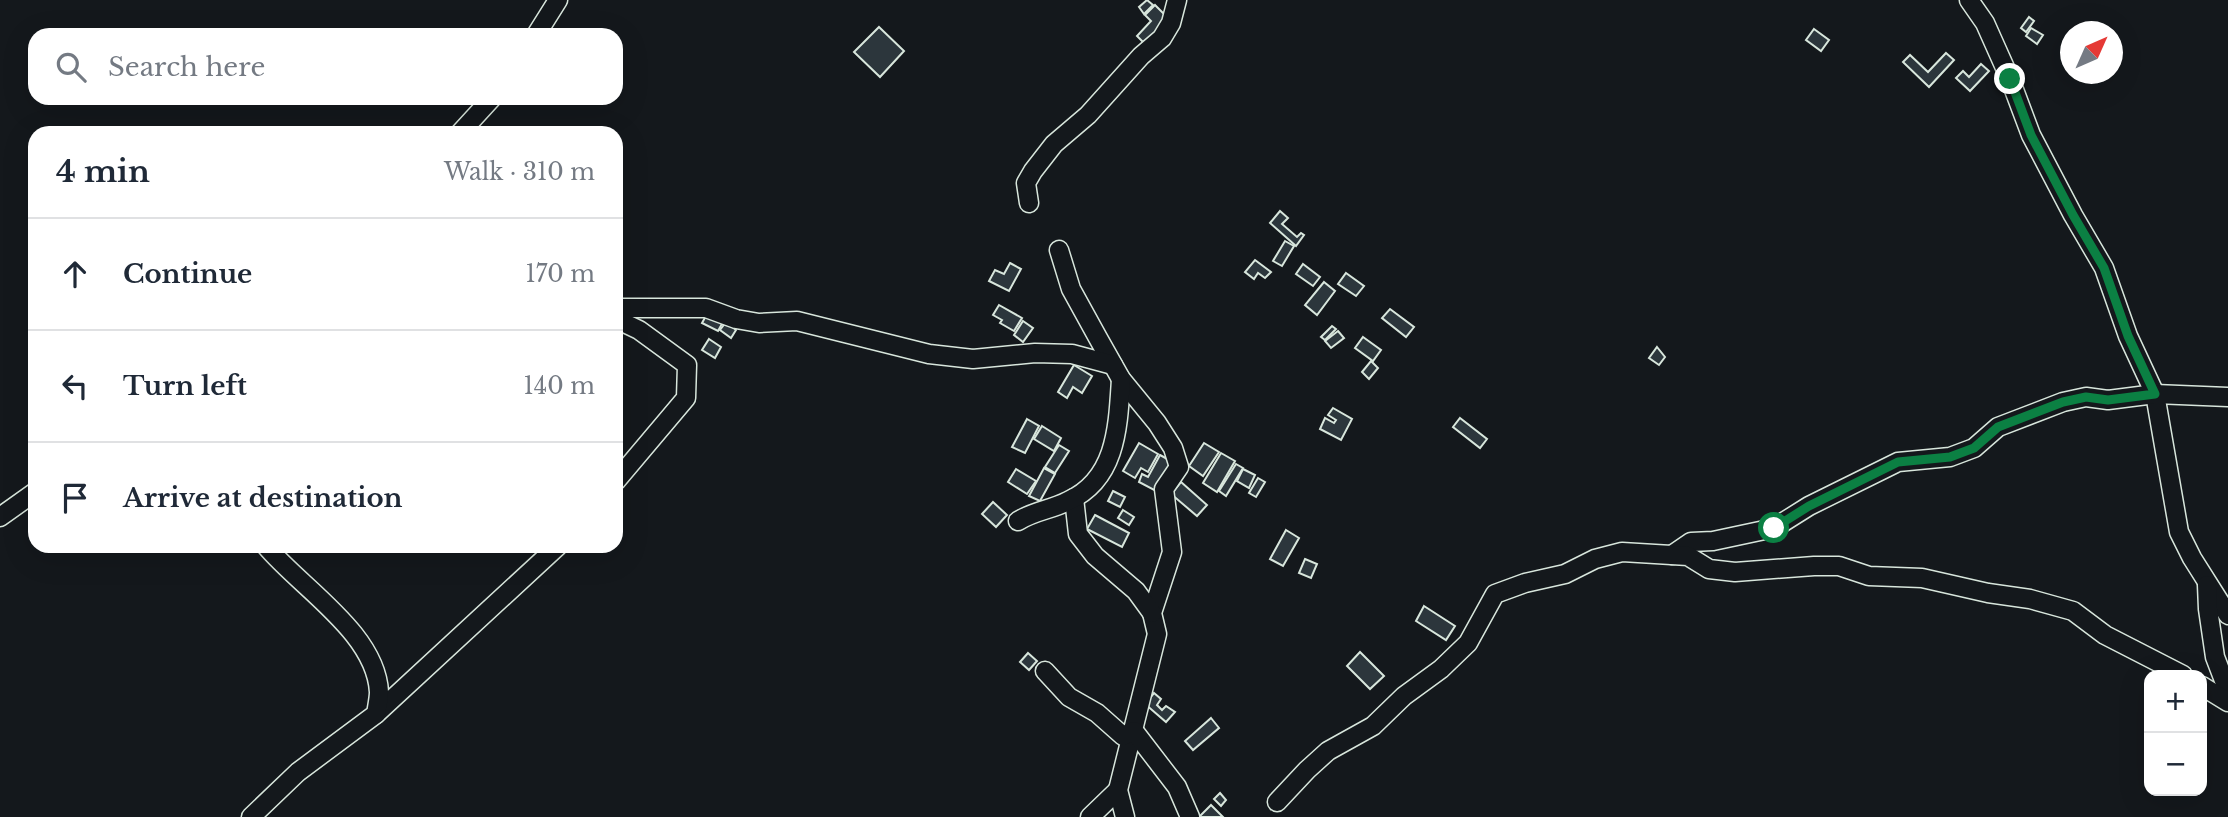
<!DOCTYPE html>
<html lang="en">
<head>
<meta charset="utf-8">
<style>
	:root { --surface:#fff; --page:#f6f6f7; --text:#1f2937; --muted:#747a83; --line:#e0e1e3 }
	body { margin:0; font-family:"Libre Baskerville",serif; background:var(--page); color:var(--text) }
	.controls { position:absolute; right:21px; bottom:21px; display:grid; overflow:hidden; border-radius:14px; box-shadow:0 7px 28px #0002 }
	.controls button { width:63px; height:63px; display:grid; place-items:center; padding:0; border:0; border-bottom:2px solid var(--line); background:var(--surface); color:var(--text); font:35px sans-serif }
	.compass { position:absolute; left:2060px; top:21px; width:63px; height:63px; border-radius:50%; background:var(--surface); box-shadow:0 7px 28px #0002; rotate:45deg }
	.stop { position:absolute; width:21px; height:21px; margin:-16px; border:5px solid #0b8043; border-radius:50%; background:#fff }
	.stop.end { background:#0b8043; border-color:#fff; box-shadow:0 2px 7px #0008 }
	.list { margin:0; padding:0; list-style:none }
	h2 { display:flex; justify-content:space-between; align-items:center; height:91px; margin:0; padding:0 28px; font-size:30px }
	h2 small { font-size:23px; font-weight:400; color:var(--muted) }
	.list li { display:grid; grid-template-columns:46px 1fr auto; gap:21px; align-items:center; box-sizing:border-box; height:112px; padding:0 28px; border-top:2px solid var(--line) }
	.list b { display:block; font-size:26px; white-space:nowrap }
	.list em { font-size:23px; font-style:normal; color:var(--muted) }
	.icon { flex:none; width:38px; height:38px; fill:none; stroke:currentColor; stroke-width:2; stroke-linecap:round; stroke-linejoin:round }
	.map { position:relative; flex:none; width:2228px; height:817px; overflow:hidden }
	.search { position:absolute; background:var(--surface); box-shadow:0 7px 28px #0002; left:28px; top:28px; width:595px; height:77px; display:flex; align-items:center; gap:18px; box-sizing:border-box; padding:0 24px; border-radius:21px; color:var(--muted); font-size:26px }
	.panel { position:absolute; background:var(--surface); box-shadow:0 7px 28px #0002; left:28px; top:126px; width:595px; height:427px; border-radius:21px }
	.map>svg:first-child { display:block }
</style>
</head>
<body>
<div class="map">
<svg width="2228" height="817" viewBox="0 0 2228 817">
	<rect width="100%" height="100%" fill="#14181c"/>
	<g fill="#2c363c" stroke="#d8e6dc" stroke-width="2">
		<polygon points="1147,0 1153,5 1144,14 1139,7"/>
		<polygon points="1155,5 1169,19 1145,44 1137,36 1151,21 1145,15"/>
		<polygon points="2029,17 2034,21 2026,32 2021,28"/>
		<polygon points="879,27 904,51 880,77 854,52"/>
		<polygon points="2031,28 2043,35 2037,44 2026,36"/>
		<polygon points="1814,29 1829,40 1821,51 1806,40"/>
		<polygon points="1946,53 1954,60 1929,87 1903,62 1910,55 1928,72"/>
		<polygon points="1981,64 1989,71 1970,91 1956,78 1963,71 1969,77"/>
		<polygon points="1280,211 1288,218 1282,224 1297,237 1301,233 1304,235 1296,246 1270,223"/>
		<polygon points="1285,241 1294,246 1282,266 1273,261"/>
		<polygon points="1255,260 1271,272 1265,278 1258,273 1254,279 1245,272"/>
		<polygon points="1010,263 1021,269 1009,291 989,281 995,270 1004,274"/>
		<polygon points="1303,264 1320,277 1313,286 1296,274"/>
		<polygon points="1346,273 1364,286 1356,296 1338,284"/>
		<polygon points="1324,282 1335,291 1317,315 1305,305"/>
		<polygon points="999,305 1022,318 1014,331 1000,323 1002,320 993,315"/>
		<polygon points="1390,309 1414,327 1406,337 1382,318"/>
		<polygon points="707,314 723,322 718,331 702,323"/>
		<polygon points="1023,321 1033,328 1023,342 1014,335"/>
		<polygon points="726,322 736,330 731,338 720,330"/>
		<polygon points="1332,326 1336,329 1325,340 1321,337"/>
		<polygon points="1338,331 1344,338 1331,348 1325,341"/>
		<polygon points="1363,337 1381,350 1373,361 1355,348"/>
		<polygon points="709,339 721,347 715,358 702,350"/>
		<polygon points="1657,347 1665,357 1659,365 1649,358"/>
		<polygon points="1371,361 1378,368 1369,379 1362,372"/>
		<polygon points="1074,365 1092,376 1082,393 1073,387 1067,398 1058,392"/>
		<polygon points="1333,408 1352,419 1341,440 1320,429 1325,418 1334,423 1336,420 1328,415"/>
		<polygon points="1460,418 1487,439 1480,448 1453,427"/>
		<polygon points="1027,419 1039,426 1025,453 1012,447"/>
		<polygon points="1042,426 1061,438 1054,451 1034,439"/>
		<polygon points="1139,443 1158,454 1148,472 1141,468 1135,478 1123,471"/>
		<polygon points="1204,443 1219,452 1203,476 1189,466"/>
		<polygon points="1059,445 1069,451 1055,473 1045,467"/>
		<polygon points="1221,453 1235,461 1217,492 1203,483"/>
		<polygon points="1160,455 1171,461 1156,491 1139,482 1142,474 1148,477"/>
		<polygon points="1236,464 1243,468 1226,496 1219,491"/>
		<polygon points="1044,468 1055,474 1040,501 1029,496"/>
		<polygon points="1016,469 1036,481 1027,494 1008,482"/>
		<polygon points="1243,469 1255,475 1249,488 1237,481"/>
		<polygon points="1258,478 1265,482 1256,497 1249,493"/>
		<polygon points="1181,482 1207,505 1197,516 1171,494"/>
		<polygon points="1113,491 1125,497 1120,507 1108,501"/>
		<polygon points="993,502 1007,515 996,527 982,514"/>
		<polygon points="1123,510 1134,517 1129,525 1118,518"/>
		<polygon points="1095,515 1129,533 1122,547 1087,529"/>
		<polygon points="1286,530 1299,538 1283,566 1270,559"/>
		<polygon points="1305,559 1317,564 1311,578 1299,573"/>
		<polygon points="1424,606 1455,626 1446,640 1416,621"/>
		<polygon points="1360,652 1384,676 1370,689 1347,666"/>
		<polygon points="1028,653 1037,661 1029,670 1020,662"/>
		<polygon points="1154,693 1161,699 1157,705 1162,710 1166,706 1175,712 1166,722 1145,704"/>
		<polygon points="1211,718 1219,728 1193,750 1185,741"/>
		<polygon points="1220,793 1226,800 1221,806 1214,799"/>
		<polygon points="1211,805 1223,817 1199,817"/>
	</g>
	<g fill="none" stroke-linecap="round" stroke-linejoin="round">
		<g stroke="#d8e6dc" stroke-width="21">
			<g id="minor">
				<polyline points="1969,0 1985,23 2010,79 2031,135 2073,215 2104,268 2128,336 2155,394 2179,532 2192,558 2228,615"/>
				<polyline points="536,35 558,0"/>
				<polyline points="460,133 492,98"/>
				<polyline points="1029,203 1026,183 1033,171 1054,144 1088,115 1141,56 1162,38 1171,23 1177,0"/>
				<polyline points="1059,250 1071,289 1098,338 1121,379 1157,423 1173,448 1179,467 1164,489 1172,552 1152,613 1157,634 1118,790 1125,817"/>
				<polyline points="616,308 706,308 736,319 759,323 797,321 929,354 973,359 1035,353 1072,354 1113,365"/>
				<polyline points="616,319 639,330 687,365 686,398 616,481"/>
				<polyline points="1074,498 1078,534 1095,556 1136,591 1152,613"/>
				<polyline points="0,517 35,492"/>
				<path d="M1018 521C1036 510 1051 510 1068 501 1117 479 1118 426 1121 379"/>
				<polyline points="1672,555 1691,542 1713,541 1774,528 1809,506 1898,462 1950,457 1974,448 1998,427 2063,402 2086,397 2108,400 2155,394 2228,397"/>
				<polyline points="2207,585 2208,609 2215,657 2228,691"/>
				<polyline points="1045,671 1069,697 1097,713 1123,736 1134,731 1177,787 1190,817"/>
				<polyline points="2202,686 2228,702"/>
				<polyline points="376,714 558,546"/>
				<polyline points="1277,802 1307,770 1328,751 1373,726 1404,696 1441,669 1468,643 1495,594 1525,583 1565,574 1595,559 1622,552 1688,556 1709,569 1735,572 1814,566 1839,566 1869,576 1922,578 1988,593 2030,599 2073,611 2105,635 2183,675"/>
				<path d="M251 817 298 772 376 714C377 707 379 699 379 692 376 633 301 588 266 546"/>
				<polyline points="1090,817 1118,790"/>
			</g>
		</g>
		<use href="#minor" stroke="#14181c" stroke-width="18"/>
	</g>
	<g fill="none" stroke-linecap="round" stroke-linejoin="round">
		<polyline stroke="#0b8043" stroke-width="9" points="1774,528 1809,506 1898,462 1950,457 1974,448 1998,427 2063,402 2086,397 2108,400 2155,394 2128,336 2104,268 2073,215 2031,135 2010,79"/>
	</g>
</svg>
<div class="controls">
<button>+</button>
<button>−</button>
</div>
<svg class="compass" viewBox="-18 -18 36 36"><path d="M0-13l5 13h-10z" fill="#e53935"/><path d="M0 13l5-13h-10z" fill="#747a83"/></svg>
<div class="stop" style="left:1774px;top:528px"></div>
<div class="stop end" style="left:2010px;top:79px"></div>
<div class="search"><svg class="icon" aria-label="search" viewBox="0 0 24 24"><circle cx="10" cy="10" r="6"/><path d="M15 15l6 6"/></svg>Search here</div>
<section class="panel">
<h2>4 min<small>Walk · 310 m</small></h2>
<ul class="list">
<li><svg class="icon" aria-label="ahead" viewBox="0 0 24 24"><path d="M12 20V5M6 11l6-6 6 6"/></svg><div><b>Continue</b></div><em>170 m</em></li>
<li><svg class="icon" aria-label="left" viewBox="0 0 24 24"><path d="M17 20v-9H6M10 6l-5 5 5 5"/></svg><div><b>Turn left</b></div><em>140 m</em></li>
<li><svg class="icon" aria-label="arrive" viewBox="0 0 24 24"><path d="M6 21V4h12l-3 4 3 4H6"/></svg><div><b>Arrive at destination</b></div></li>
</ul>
</section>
</div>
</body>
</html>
